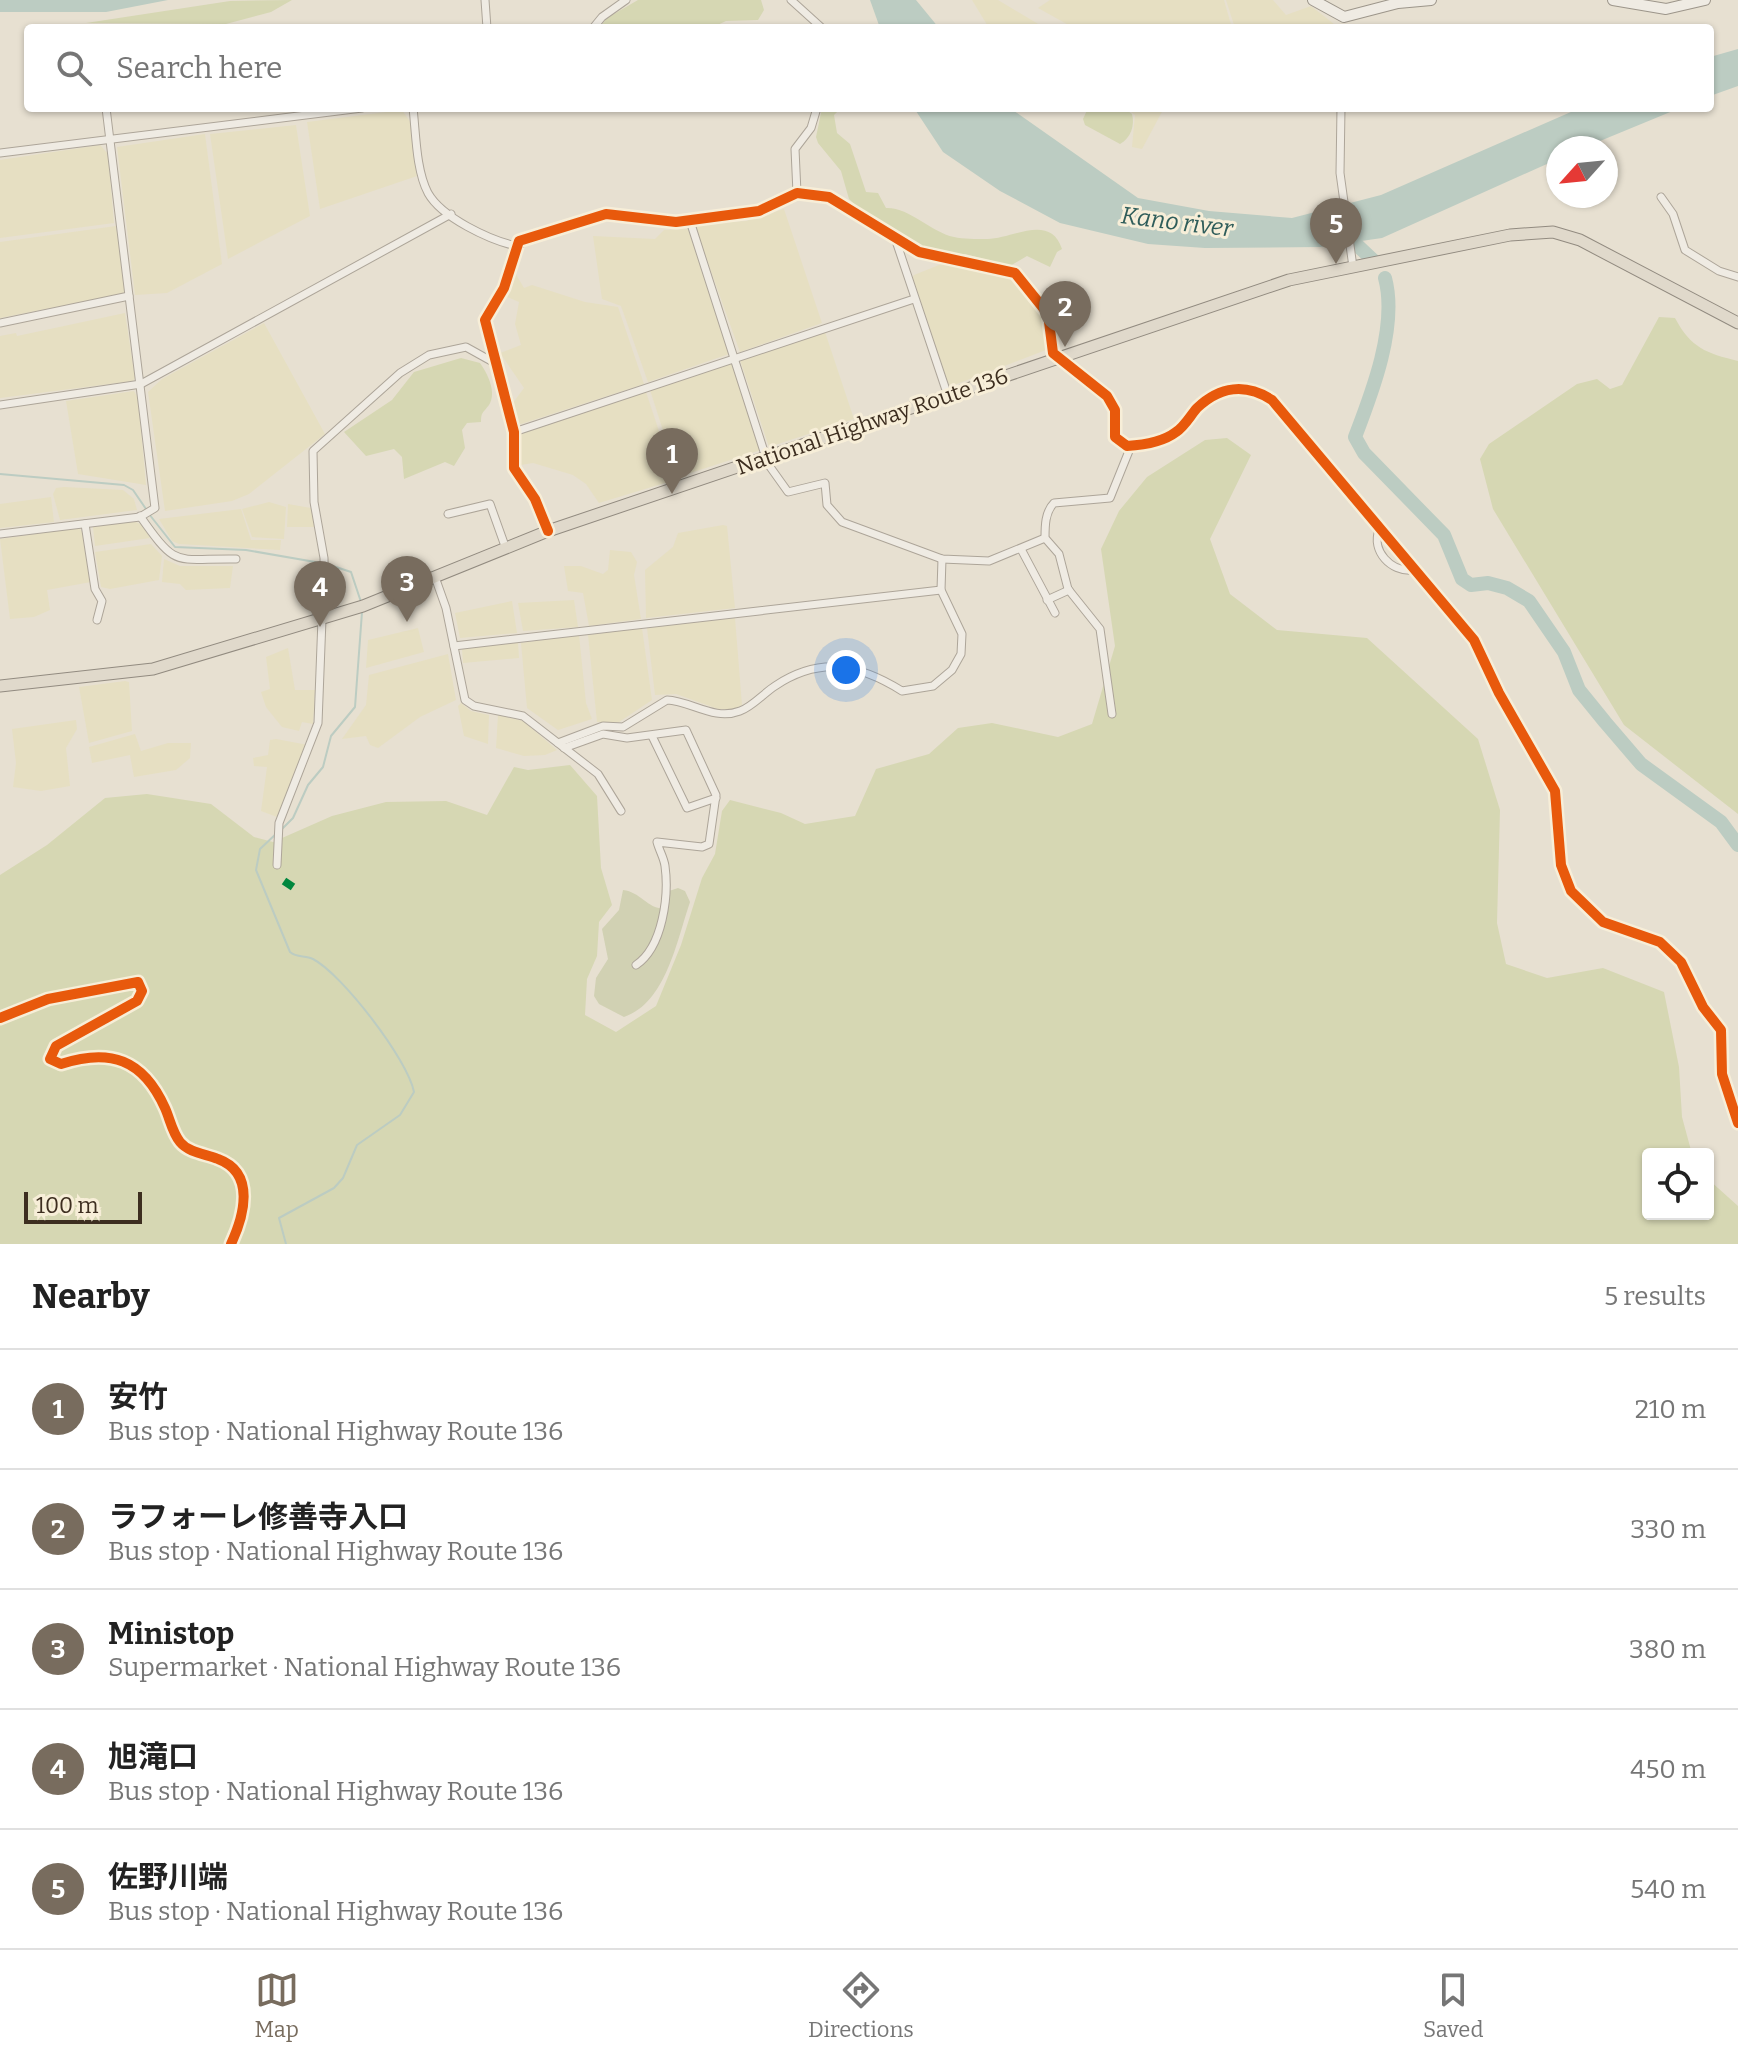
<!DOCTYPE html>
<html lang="en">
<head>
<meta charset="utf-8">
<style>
	:root { --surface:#fff; --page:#f6f6f6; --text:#222; --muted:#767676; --line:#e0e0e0; --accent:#786c5e }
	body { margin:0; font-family:Bitter,"Noto Sans JP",serif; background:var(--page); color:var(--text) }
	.controls { position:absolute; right:24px; bottom:24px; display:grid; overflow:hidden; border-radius:8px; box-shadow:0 2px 6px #0004 }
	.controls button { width:72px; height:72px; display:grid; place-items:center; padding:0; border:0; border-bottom:2px solid var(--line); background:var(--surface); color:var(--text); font:40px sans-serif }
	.compass { position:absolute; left:1546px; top:136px; width:72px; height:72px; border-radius:50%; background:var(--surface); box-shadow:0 2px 6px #0004; rotate:243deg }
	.scale { position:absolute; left:24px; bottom:20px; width:118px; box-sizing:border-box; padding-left:8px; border:4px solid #3d2e20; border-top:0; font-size:22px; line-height:28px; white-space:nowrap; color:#3d2e20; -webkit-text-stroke:6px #f7eed8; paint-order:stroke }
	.you { position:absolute; left:846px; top:670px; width:28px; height:28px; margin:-20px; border:6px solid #fff; border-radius:50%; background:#1a73e8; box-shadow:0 0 0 12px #1a73e833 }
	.badge { display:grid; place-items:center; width:52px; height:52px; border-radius:50%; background:var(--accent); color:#fff; font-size:26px; font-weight:700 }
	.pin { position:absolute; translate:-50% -66px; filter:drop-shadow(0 2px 4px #0008) }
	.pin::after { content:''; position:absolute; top:42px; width:28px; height:24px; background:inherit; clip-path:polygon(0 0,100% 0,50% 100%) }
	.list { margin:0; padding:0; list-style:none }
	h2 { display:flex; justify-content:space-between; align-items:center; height:104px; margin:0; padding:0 32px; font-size:34px }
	h2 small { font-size:26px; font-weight:400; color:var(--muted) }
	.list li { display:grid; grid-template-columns:52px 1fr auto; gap:24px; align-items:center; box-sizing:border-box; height:120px; padding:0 32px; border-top:2px solid var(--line) }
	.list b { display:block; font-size:30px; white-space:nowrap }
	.list p { margin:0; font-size:26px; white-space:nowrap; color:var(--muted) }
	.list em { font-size:26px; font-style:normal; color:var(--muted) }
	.icon { flex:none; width:44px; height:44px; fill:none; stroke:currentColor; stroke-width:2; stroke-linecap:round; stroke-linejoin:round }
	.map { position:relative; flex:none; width:1738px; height:1244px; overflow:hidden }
	.search { position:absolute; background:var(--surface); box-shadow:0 2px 6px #0004; left:24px; right:24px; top:24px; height:88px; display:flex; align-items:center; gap:20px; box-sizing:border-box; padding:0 28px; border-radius:8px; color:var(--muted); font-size:30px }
	.sheet { height:704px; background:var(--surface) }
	nav { display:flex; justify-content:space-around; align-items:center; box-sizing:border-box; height:112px; border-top:2px solid var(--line); background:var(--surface); font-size:22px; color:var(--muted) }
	nav a { display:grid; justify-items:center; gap:4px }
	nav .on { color:var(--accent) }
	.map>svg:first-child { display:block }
</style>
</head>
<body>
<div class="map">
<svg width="1738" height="1244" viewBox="0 0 1738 1244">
	<rect width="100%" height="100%" fill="#e7e0d1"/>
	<g fill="#e6dfc2">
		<polygon points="972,0 998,0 1045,28 989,28"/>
		<polygon points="1050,0 1224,0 1232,28 1074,28 1038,8"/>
		<polygon points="1226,0 1273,0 1286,15 1311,6 1334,24 1325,28 1235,28"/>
		<polygon points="1126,108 1164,108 1142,149 1132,147 1135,115"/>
		<polygon points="402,110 411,123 417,176 320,209 307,122"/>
		<polygon points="296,125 310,216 228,259 210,134"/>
		<polygon points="205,134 222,264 167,293 135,295 117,147"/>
		<polygon points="100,145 108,154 114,223 0,238 0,160"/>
		<polygon points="784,209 822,323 740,352 694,224 746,221"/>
		<polygon points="116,226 125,291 122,294 0,318 0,242"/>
		<polygon points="688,229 729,354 648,382 621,306 602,299 593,236 655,239 664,230"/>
		<polygon points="944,263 1016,279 1046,316 1046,350 949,387 911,280 914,275"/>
		<polygon points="514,271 524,288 532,285 585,302 618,307 644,384 518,425 512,404 524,388 500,353 521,345 515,324 519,302 505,296"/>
		<polygon points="125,313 135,378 133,381 0,398 0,336 16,333 17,336"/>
		<polygon points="264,323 325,434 249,494 232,501 165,511 148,392 162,379"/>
		<polygon points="825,332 854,419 769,447 740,360"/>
		<polygon points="733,363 761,450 678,477 650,390"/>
		<polygon points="134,391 138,398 146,485 78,474 66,401"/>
		<polygon points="646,392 664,446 662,448 668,482 599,503 586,484 573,475 533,463 521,465 520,434"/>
		<polygon points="64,487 123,490 134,499 137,510 60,520 53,494 56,488"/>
		<polygon points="51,497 54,522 0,528 0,504"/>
		<polygon points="269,502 286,507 284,539 252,537 242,509"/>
		<polygon points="288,504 311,508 315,527 287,527"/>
		<polygon points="241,509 251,540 281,540 280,550 179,544 172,541 159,519"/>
		<polygon points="134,521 142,525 150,538 95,546 93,527"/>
		<polygon points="723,525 727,526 735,608 646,618 645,570 673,547 678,533"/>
		<polygon points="79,528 83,533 91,582 47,590 50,610 34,617 10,619 0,539"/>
		<polygon points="151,544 162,556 159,580 110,589 101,587 95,552"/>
		<polygon points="610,550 631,552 637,562 634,575 641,619 589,626 583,593 568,591 564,566 581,566 603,574 608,570"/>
		<polygon points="164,559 180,566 233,566 230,588 186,590 180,584 162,582"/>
		<polygon points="574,600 578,627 523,631 518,603"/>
		<polygon points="512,601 517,633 460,638 455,613"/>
		<polygon points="735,618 742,705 732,710 718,709 676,694 655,695 647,628"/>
		<polygon points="418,628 424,652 366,668 368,640"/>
		<polygon points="642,628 652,700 619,722 597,722 588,635"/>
		<polygon points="579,635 586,703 592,719 558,730 527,708 521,643"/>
		<polygon points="518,642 519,658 463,663 462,649"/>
		<polygon points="288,648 295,690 315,690 313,724 302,722 299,731 282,727 266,707 261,692 270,689 266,657"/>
		<polygon points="448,654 456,700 420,717 378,748 370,745 366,736 342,739 366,705 369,675"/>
		<polygon points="125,681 129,682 132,731 89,743 79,687"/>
		<polygon points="461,703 471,711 489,715 488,744 464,736 458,706"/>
		<polygon points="498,715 523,721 557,750 545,755 524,756 496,748"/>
		<polygon points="76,720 77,729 66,748 70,786 41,791 13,787 16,763 12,729"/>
		<polygon points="135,734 141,751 168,743 191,743 190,758 176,770 134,777 130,755 92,763 89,747"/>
		<polygon points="276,739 308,745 277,817 261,811 267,767 254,766 253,758 268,755 270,740"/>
	</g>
	<g fill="#d6d7b3">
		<polygon points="292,0 271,12 226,24 86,23 230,1"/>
		<polygon points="638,0 761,0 764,10 758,20 726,21 711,28 599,28 607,18"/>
		<path d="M822 108H841L834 115 837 133 850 144 866 192 878 193 886 208C909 207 931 232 954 237 963 239 976 239 986 239 1011 240 1050 212 1062 249L1057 252 1050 267 1027 256 1010 266 965 254 939 255 875 224 849 199 841 171 818 143 816 137Z"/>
		<path d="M1088 108H1124L1132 114C1135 125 1131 138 1120 144L1085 125 1083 119Z"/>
		<path d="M1659 317 1675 318C1691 348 1706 353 1738 361V814L1624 725 1493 509 1480 459 1489 444 1577 384 1597 379 1610 389 1622 385Z"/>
		<path d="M461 358 480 363C488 374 497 393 489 405 483 413 481 412 481 422L467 423 462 430 465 448 454 466 445 462 404 479 402 457 394 449 366 456 344 432 392 400 414 372Z"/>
		<polygon points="1227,438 1251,455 1210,539 1230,594 1277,630 1367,638 1478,739 1500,810 1497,923 1506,964 1547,978 1603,968 1664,992 1679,1067 1682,1117 1692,1154 1648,1154 1648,1214 1708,1214 1708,1179 1738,1206 1738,1244 0,1244 0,875 47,845 105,798 147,794 211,804 254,837 273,842 332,816 386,802 446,801 487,815 514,767 528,770 570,765 597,796 601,868 612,905 599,922 597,956 587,979 585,1015 616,1032 656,1006 681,945 702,878 715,854 722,811 730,800 781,813 805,824 855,816 876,769 929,754 958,728 992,723 1058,737 1092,724 1115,646 1101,549 1119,511 1147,477 1205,440"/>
	</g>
	<path fill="#d1d1b3" d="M678 888 685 891 690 902C677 940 666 1003 624 1017L599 1004 594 996 596 978 608 959 602 929 619 910 623 890C642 892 649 912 668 908L669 891Z"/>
	<g fill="#bcccc2">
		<polygon points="0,0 168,0 106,12 0,12"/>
		<polygon points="870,0 916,0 939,28 880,28"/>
		<polygon points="1738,49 1738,86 1710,96 1710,57"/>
		<polygon points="914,108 1010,108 1138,198 1209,211 1292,218 1381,195 1580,108 1680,108 1583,148 1558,148 1558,159 1382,238 1320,247 1205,248 1148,244 1060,223 1000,191 943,152"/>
	</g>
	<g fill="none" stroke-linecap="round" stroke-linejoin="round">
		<g stroke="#bcccc2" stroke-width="2">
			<polyline points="0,474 124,485 133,490 146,509"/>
			<polyline points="149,514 175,547 246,550 321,563"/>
			<polyline points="327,564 351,572 361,602"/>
			<polyline points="282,829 293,818 308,785 323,767 331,736 355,707 362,612"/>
			<path d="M277 833 260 849 256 870 290 952C297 958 305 955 313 959 342 974 408 1060 414 1092L400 1115 357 1145 343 1178 334 1188 279 1218 286 1244"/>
		</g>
		<g stroke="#bcccc2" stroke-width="14">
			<polyline points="1341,230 1374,261"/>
			<path d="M1385 278C1398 326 1372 393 1355 437L1364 453 1444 535 1462 579 1471 585 1488 583 1507 588 1529 601 1564 652 1579 690 1605 722 1641 764 1721 822 1738 845"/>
		</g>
		<g stroke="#ada599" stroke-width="9">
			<g id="minor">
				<polyline points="485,0 487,28"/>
				<polyline points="791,0 822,28"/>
				<polyline points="593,28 602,17 626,0"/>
				<path d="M413 108C416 134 416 170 428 193 442 218 490 240 516 246"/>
				<polyline points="1341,108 1340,173 1353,267"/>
				<polyline points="0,153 362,108"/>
				<polyline points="797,193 795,149 811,128 817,108"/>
				<polyline points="1661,197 1673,214 1685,250 1719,271 1738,277"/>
				<polyline points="690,221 768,464 788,492 825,483 827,505 842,522 942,559 989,561 1045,538"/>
				<polyline points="896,241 948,396"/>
				<polyline points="0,323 129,296"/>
				<polyline points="0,405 141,384 451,214"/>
				<polyline points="514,432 914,299"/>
				<polyline points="448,514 490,504 505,546"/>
				<path d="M140 516C178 570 174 558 236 559"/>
				<polyline points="85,524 95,589 102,601 97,620"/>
				<path d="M1379 530C1371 551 1391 572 1412 570"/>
				<polyline points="548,531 535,499 514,468 514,432 485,322 498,301 522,239 606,214 676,222 759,211 797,193 829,197 919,252 1015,273 1048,314 1052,349 1057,358"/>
				<polyline points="0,534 140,517 155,508 106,108"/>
				<polyline points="1021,549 1055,613"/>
				<polyline points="435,577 446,608 465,700 474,706 523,716 598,774 621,811"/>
				<polyline points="1047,600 1069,590"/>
				<polyline points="325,618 324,558 314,502 313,451 400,373 429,355 466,347 493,362"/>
				<polyline points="454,646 941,590"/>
				<path d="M1112 714 1100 629 1068 589 1059 554 1045 538C1045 526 1045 512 1054 503L1110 498 1131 446"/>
				<polyline points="652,736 687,808 716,798"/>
				<path d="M558 743 603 726 623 727 667 700C691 701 714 721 740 711 752 707 764 693 775 686 820 656 859 664 902 691L933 686 952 670 961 654 962 634 941 590 942 559"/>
				<path d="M564 748 603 734 627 738 686 730 716 795 709 844 702 847 657 842C659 850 664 858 665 866 669 895 663 947 636 965"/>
				<polyline points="277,865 279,823 318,723 322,619"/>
				<path d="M0 1018 48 999 138 982 142 991 137 1001 56 1046 50 1059 61 1064C110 1048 143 1059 165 1108 170 1119 172 1132 180 1142 189 1153 206 1154 218 1159 256 1173 244 1216 231 1244"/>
			</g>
		</g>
		<g stroke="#ada599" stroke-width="10">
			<path id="tertiary" d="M1057 358 1107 396 1115 410V437L1127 446C1143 445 1163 442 1176 432 1185 426 1190 416 1197 408 1220 386 1246 383 1272 400L1474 640 1499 693 1555 791 1561 865 1571 891 1603 922 1660 942 1681 962 1703 1007 1721 1030 1722 1074 1738 1123"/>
		</g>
		<g stroke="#9c958a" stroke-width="12">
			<g id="secondary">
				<polyline points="1313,0 1344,17 1398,3 1431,0"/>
				<polyline points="1613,0 1666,9 1705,0"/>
			</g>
		</g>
		<g stroke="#928b80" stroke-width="13">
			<polyline id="trunk" points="0,686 153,669 363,606 548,531 1289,280 1510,235 1553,232 1580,240 1738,323"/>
		</g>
		<use href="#minor" stroke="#efebe3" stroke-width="7"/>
		<use href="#tertiary" stroke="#efebe3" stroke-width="8"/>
		<use href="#secondary" stroke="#efebe3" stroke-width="10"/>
		<use href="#trunk" stroke="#e0d9cb" stroke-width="11"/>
		<polyline stroke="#00873e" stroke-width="8" stroke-dasharray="16 8" stroke-linecap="butt" points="284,881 293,887"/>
		<g stroke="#f7eed8" stroke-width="15">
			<g id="cycleway">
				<path d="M548 531 535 499 514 468V432L485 320 504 288 519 241 606 214 676 222 759 211 797 193 829 197 919 252 1015 273 1048 314 1053 353 1107 396 1115 410V437L1127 446C1143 445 1163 442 1176 432 1185 426 1190 416 1197 408 1220 386 1246 383 1272 400L1474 640 1499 693 1555 791 1561 865 1571 891 1603 922 1660 942 1681 962 1703 1007 1721 1030 1722 1074 1738 1123"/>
				<path d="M0 1018 48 999 138 982 142 991 137 1001 56 1046 50 1059 61 1064C110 1048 143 1059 165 1108 170 1119 172 1132 180 1142 189 1153 206 1154 218 1159 256 1173 244 1216 231 1244"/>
			</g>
		</g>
		<use href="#cycleway" stroke="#e8590c" stroke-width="10"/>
	</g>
	<g text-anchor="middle" stroke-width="6" stroke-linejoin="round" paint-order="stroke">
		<g font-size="22" fill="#3d2e20" stroke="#f7eed8">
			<text transform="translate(872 421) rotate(-19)" y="8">National Highway Route 136</text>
		</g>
		<g font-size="24" font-style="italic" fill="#2f5d5a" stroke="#f7eed8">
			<text transform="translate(1177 222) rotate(7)" y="8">Kano river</text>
		</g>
	</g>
</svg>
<div class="controls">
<button><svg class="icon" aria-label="locate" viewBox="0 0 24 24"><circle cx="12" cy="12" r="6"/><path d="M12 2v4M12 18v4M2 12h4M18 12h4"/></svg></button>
</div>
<svg class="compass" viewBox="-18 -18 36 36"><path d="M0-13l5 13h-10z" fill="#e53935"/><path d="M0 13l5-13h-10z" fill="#767676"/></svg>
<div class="scale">100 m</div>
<div class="you"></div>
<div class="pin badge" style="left:672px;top:494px">1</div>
<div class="pin badge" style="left:1065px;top:347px">2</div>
<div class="pin badge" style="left:407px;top:622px">3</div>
<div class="pin badge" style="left:320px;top:627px">4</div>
<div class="pin badge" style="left:1336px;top:264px">5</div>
<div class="search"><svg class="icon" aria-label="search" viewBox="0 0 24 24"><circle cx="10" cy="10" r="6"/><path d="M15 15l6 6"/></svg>Search here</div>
</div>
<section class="sheet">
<h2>Nearby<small>5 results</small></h2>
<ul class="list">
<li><span class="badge">1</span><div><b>安竹</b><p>Bus stop · National Highway Route 136</p></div><em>210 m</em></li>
<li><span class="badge">2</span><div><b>ラフォーレ修善寺入口</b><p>Bus stop · National Highway Route 136</p></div><em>330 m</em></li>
<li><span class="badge">3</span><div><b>Ministop</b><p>Supermarket · National Highway Route 136</p></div><em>380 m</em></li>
<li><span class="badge">4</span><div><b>旭滝口</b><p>Bus stop · National Highway Route 136</p></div><em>450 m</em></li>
<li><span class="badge">5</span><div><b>佐野川端</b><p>Bus stop · National Highway Route 136</p></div><em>540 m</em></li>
</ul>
</section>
<nav>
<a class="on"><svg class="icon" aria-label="map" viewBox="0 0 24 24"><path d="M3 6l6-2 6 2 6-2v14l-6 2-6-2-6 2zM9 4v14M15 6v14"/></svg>Map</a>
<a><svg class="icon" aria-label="directions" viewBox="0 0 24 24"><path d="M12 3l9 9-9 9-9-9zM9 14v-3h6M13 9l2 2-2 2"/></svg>Directions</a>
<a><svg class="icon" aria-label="saved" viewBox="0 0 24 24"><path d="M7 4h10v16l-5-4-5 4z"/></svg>Saved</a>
</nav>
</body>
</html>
